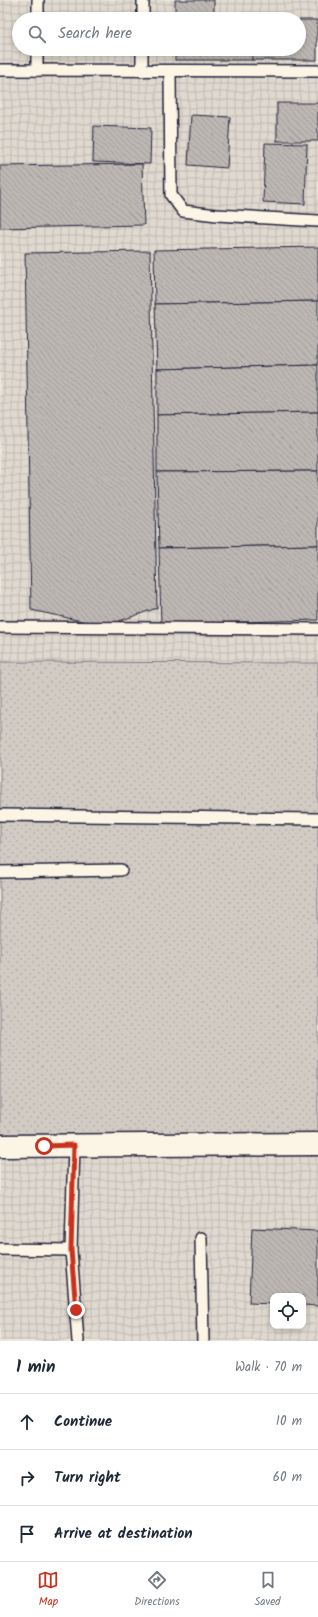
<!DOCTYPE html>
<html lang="en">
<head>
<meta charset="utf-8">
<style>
	:root { --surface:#fff; --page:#f2f2f3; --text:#1f2937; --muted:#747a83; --line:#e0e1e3; --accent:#c8321e }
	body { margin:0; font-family:Kalam,sans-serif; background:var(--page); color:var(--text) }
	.controls { position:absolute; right:12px; bottom:12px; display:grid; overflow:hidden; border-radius:8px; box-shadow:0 2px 6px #0003 }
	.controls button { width:36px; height:36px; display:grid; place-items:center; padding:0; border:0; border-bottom:1px solid var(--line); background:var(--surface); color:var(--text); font:20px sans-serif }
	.stop { position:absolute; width:12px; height:12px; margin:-9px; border:3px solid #c8321e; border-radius:50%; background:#fff }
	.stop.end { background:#c8321e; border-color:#fff; box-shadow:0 1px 4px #0008 }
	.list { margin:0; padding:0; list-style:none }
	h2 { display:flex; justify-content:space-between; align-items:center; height:52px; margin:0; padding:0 16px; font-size:17px }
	h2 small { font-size:13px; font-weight:400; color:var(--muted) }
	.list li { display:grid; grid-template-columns:26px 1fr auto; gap:12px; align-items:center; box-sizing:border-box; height:56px; padding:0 16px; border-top:1px solid var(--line) }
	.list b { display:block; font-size:15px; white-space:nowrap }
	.list em { font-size:13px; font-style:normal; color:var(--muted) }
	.icon { flex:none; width:22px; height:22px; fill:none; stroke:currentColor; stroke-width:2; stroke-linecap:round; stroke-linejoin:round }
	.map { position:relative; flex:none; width:318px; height:1341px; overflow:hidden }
	.search { position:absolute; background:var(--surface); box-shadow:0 2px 6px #0003; left:12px; right:12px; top:12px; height:44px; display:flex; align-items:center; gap:10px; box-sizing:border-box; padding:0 14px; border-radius:22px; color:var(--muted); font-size:15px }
	.sheet { height:220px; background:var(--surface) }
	nav { display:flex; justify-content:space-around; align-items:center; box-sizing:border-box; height:56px; border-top:1px solid var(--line); background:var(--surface); font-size:11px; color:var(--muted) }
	nav a { display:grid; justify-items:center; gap:2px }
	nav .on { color:var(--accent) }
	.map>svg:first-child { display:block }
</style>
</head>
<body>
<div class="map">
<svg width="318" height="1341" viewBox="0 0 318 1341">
	<defs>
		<pattern id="industrial-grid" width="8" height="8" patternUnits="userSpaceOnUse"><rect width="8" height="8" fill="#e0d9cf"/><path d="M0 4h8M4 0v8" fill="none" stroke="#c0bab3"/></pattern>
		<pattern id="grass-dots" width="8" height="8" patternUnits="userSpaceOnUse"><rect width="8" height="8" fill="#d1cbc3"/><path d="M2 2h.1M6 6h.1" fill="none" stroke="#b3aea8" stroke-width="1.8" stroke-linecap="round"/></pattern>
		<pattern id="building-back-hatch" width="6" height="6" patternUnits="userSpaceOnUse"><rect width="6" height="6" fill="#bcb7b3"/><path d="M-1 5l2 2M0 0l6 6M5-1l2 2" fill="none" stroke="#a19d9b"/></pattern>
	</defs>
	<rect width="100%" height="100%" fill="#efe8db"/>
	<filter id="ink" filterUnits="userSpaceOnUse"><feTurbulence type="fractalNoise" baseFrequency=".025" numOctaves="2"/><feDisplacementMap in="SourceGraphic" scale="8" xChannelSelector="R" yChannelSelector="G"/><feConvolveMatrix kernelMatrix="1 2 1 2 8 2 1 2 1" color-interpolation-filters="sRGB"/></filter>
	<g filter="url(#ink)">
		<g fill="url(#industrial-grid)" fill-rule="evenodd">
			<path d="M0 0H318V853L0 850ZM19 19H299V49H19Z"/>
			<path d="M0 1148H318V1341H0ZM273 1296H303V1326H273Z"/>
		</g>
		<polygon fill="url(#grass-dots)" stroke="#7a767f" points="0,662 318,663 318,1143 0,1140"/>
		<g fill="url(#building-back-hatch)" stroke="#22223b">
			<rect x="175" y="0" width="39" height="19"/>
			<polygon points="299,20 317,20 317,60 252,60 252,49 299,49"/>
			<rect x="175" y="49" width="77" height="11"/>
			<rect x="277" y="103" width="41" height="38"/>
			<polygon points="191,115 230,117 227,168 188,165"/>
			<polygon points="94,126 151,128 150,164 93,162"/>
			<polygon points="265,143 307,144 305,204 263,202"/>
			<polygon points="142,164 144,225 0,228 0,166"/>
			<polygon points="318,247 318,301 155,304 154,250"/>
			<polygon points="150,251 157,608 105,626 31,610 25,253"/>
			<polygon points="318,301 318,365 157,369 155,304"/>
			<polygon points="318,365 318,412 157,415 157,369"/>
			<polygon points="318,412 318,471 157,472 157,415"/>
			<polygon points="318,471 318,545 159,548 157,472"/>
			<polygon points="318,545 318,620 161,624 159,548"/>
			<polygon points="252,1228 318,1231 318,1306 303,1305 303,1296 273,1296 273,1304 249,1303"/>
		</g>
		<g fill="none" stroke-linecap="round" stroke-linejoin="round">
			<g stroke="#22223b" stroke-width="14">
				<g id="lane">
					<polyline points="38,19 38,0"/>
					<polyline points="143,19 143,0"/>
					<polyline points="0,70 318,71"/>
					<polyline points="37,70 37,49"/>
					<polyline points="142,71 142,49"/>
					<polyline points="170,71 171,195 183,211 217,215 318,221"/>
					<polyline points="0,627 318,629"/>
					<polyline points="0,815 318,819"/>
					<polyline points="0,872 121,870"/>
					<polyline points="74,1145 71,1250 78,1341"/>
					<polyline points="201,1238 203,1341"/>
					<polyline points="0,1249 71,1250"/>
				</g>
			</g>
			<g stroke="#22223b" stroke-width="25">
				<polyline id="street" points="0,1146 318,1144"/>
			</g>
			<use href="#lane" stroke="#fcf5e5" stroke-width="11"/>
			<use href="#street" stroke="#fcf5e5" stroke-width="22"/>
		</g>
	</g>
	<g fill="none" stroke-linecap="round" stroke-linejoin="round" filter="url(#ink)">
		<polyline stroke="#c8321e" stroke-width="5" points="44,1146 74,1145 71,1250 76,1310"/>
	</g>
</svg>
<div class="controls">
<button><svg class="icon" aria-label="locate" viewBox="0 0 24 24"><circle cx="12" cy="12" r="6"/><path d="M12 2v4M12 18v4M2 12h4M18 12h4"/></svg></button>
</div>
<div class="stop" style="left:44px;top:1146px"></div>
<div class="stop end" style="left:76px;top:1310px"></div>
<div class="search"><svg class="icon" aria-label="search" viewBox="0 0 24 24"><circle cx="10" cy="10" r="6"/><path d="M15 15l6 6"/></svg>Search here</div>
</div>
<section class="sheet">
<h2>1 min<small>Walk · 70 m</small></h2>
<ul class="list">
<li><svg class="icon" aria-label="ahead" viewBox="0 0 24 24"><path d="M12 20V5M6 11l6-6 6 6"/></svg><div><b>Continue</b></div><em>10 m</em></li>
<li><svg class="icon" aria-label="right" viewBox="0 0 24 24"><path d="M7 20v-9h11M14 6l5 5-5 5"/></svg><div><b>Turn right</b></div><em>60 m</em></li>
<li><svg class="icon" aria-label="arrive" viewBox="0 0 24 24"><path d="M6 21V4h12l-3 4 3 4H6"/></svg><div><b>Arrive at destination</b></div></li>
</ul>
</section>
<nav>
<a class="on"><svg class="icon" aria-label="map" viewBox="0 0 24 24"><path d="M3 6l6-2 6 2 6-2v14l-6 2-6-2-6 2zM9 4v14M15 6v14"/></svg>Map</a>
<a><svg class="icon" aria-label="directions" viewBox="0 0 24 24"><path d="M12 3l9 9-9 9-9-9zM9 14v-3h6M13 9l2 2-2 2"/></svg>Directions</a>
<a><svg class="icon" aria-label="saved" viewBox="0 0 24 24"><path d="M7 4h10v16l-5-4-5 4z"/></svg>Saved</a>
</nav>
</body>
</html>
